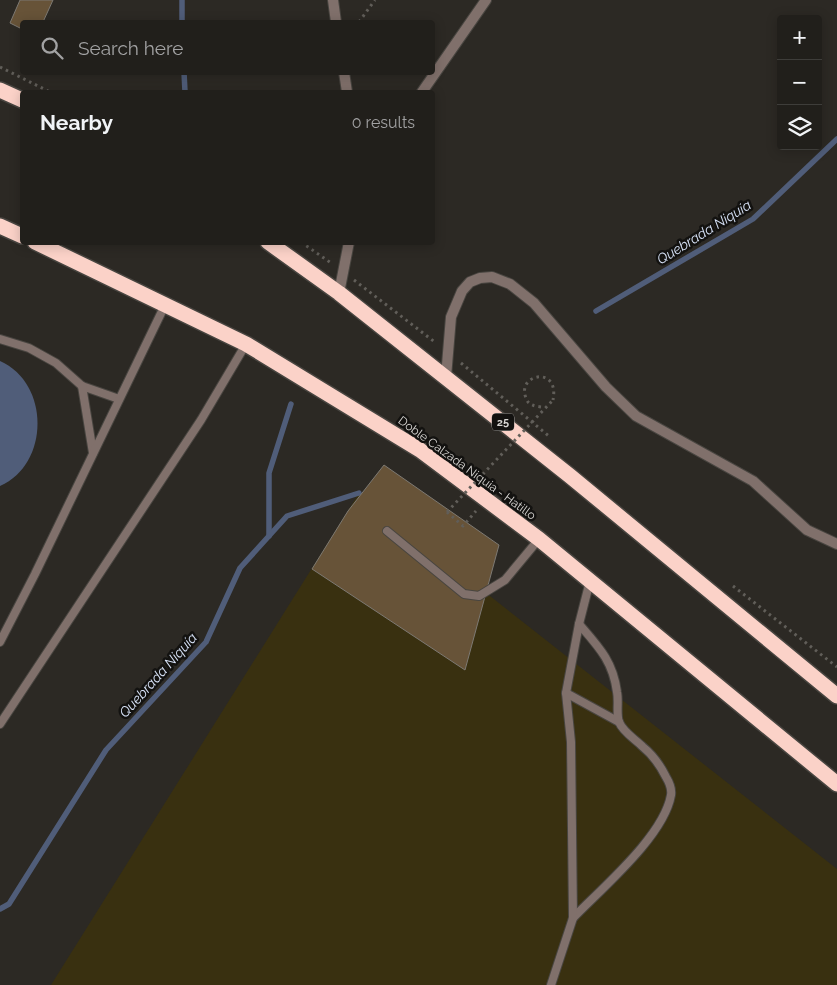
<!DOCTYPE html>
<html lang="en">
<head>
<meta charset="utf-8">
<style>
	:root { --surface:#211f1b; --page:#292724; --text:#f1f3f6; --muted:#a2a2a3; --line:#3e3d3a }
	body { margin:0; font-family:Raleway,sans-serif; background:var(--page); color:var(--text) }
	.controls { position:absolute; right:15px; top:15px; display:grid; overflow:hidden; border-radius:5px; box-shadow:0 2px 12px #0003 }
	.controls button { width:45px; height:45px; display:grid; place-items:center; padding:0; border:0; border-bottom:1px solid var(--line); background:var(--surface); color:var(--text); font:25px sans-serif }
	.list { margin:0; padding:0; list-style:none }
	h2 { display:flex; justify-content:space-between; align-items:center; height:65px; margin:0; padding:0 20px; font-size:21px }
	h2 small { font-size:16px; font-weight:400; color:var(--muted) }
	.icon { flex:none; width:28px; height:28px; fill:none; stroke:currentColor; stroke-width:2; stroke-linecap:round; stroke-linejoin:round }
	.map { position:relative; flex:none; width:837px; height:985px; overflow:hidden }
	.search { position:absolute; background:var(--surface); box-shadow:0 2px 12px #0003; left:20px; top:20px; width:415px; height:55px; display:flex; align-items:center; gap:12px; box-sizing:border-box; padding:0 18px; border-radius:5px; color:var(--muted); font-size:19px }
	.panel { position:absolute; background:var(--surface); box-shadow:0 2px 12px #0003; left:20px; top:90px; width:415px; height:155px; border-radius:5px }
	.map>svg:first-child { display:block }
</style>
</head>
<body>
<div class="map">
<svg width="837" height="985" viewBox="0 0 837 985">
	<rect width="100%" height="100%" fill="#2c2924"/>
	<polygon fill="#393010" points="359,493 837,869 837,985 51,985"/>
	<path fill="#505d79" d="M0 361C50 383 50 464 0 486Z"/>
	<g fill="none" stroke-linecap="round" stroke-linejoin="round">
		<g stroke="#505d79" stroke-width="5.5">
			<polyline points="182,0 182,22"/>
			<polyline points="184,72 185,92"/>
			<polyline points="596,311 753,219 837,139"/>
			<polyline points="269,536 269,473 291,404"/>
			<polyline points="0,909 9,904 106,750 206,642 240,568 287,516 359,493"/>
		</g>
	</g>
	<g fill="#675338" stroke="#7d7973">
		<polygon points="20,0 53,0 43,22 22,22 22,29 10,23"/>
		<polygon points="384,465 499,545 465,670 312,569 348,511"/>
	</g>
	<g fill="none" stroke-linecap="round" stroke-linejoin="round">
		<g stroke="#484540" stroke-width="10">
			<g id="lane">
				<polyline points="0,339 29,348 56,363 82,386 119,399"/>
				<polyline points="82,386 93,453"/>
				<polyline points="387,531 464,594 479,596 505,580 539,539"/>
				<polyline points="0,642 35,574 165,305"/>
				<polyline points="566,693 619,722"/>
				<polyline points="0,724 201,420 246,344"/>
				<path d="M573 918C602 888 664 836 671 795 672 789 669 782 666 777 660 765 653 755 643 747 635 739 623 732 619 722 616 714 619 701 617 692 613 661 598 646 579 624"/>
				<polyline points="551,985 573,918 571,742 566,693 579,624 590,581"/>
			</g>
		</g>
		<g stroke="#484540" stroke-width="12">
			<g id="street">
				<polyline points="333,0 336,22"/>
				<polyline points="344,72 347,92"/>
				<polyline points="422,92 486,0"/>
				<polyline points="339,293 349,242"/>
				<polyline points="446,377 451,317 462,291 470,282 480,278 492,277 510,284 534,303 606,387 636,416 753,481 807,530 837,544"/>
			</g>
		</g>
		<g stroke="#484540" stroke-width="18">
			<g id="highway">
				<polyline points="0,90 22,100"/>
				<polyline points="0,226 22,236"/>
				<polyline points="35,242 246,344 420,450 539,539 837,784"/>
				<polyline points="268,242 339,293 570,476 837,696"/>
			</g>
		</g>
		<g stroke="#615e59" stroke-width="3" stroke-dasharray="2.5 4" stroke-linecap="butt">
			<polyline points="359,22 375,0"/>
			<polyline points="0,67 50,92"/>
			<polyline points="301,242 331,263"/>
			<polyline points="354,280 436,343"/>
			<polyline points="461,363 550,437"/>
			<path d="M541 407C534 406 528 405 526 398 516 374 560 365 553 400"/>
			<polyline points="447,512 463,526 476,511"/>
			<polyline points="733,586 837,667"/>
		</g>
		<use href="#lane" stroke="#80706b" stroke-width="8"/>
		<use href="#street" stroke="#80706b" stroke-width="10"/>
		<use href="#highway" stroke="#fbd2c8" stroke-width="15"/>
		<polyline stroke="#615e59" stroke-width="3" stroke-dasharray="2.5 4" stroke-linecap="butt" points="447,512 553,400"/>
	</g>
	<g text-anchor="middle" stroke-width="5" stroke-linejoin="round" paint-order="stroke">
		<rect fill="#131210" stroke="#9e9c99" stroke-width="1" x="492" y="413.5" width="22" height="17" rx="4"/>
		<g font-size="11" font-weight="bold" fill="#d9d7d4">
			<text x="503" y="426">25</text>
		</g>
		<g font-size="12" fill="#d9d7d4" stroke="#131210">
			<text transform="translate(467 468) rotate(36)" y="4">Doble Calzada Niquia - Hatillo</text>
		</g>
		<g font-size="14" font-style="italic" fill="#dae5fa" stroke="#131210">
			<text transform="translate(704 232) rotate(-32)" y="5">Quebrada Niquía</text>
			<text transform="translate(158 675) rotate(-48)" y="5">Quebrada Niquía</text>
		</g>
	</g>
</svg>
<div class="controls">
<button>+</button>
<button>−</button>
<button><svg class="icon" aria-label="layers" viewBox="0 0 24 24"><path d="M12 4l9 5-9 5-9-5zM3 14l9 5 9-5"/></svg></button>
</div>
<div class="search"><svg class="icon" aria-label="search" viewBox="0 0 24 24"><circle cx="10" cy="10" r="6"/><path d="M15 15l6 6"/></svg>Search here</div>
<section class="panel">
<h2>Nearby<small>0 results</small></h2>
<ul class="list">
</ul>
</section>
</div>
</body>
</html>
